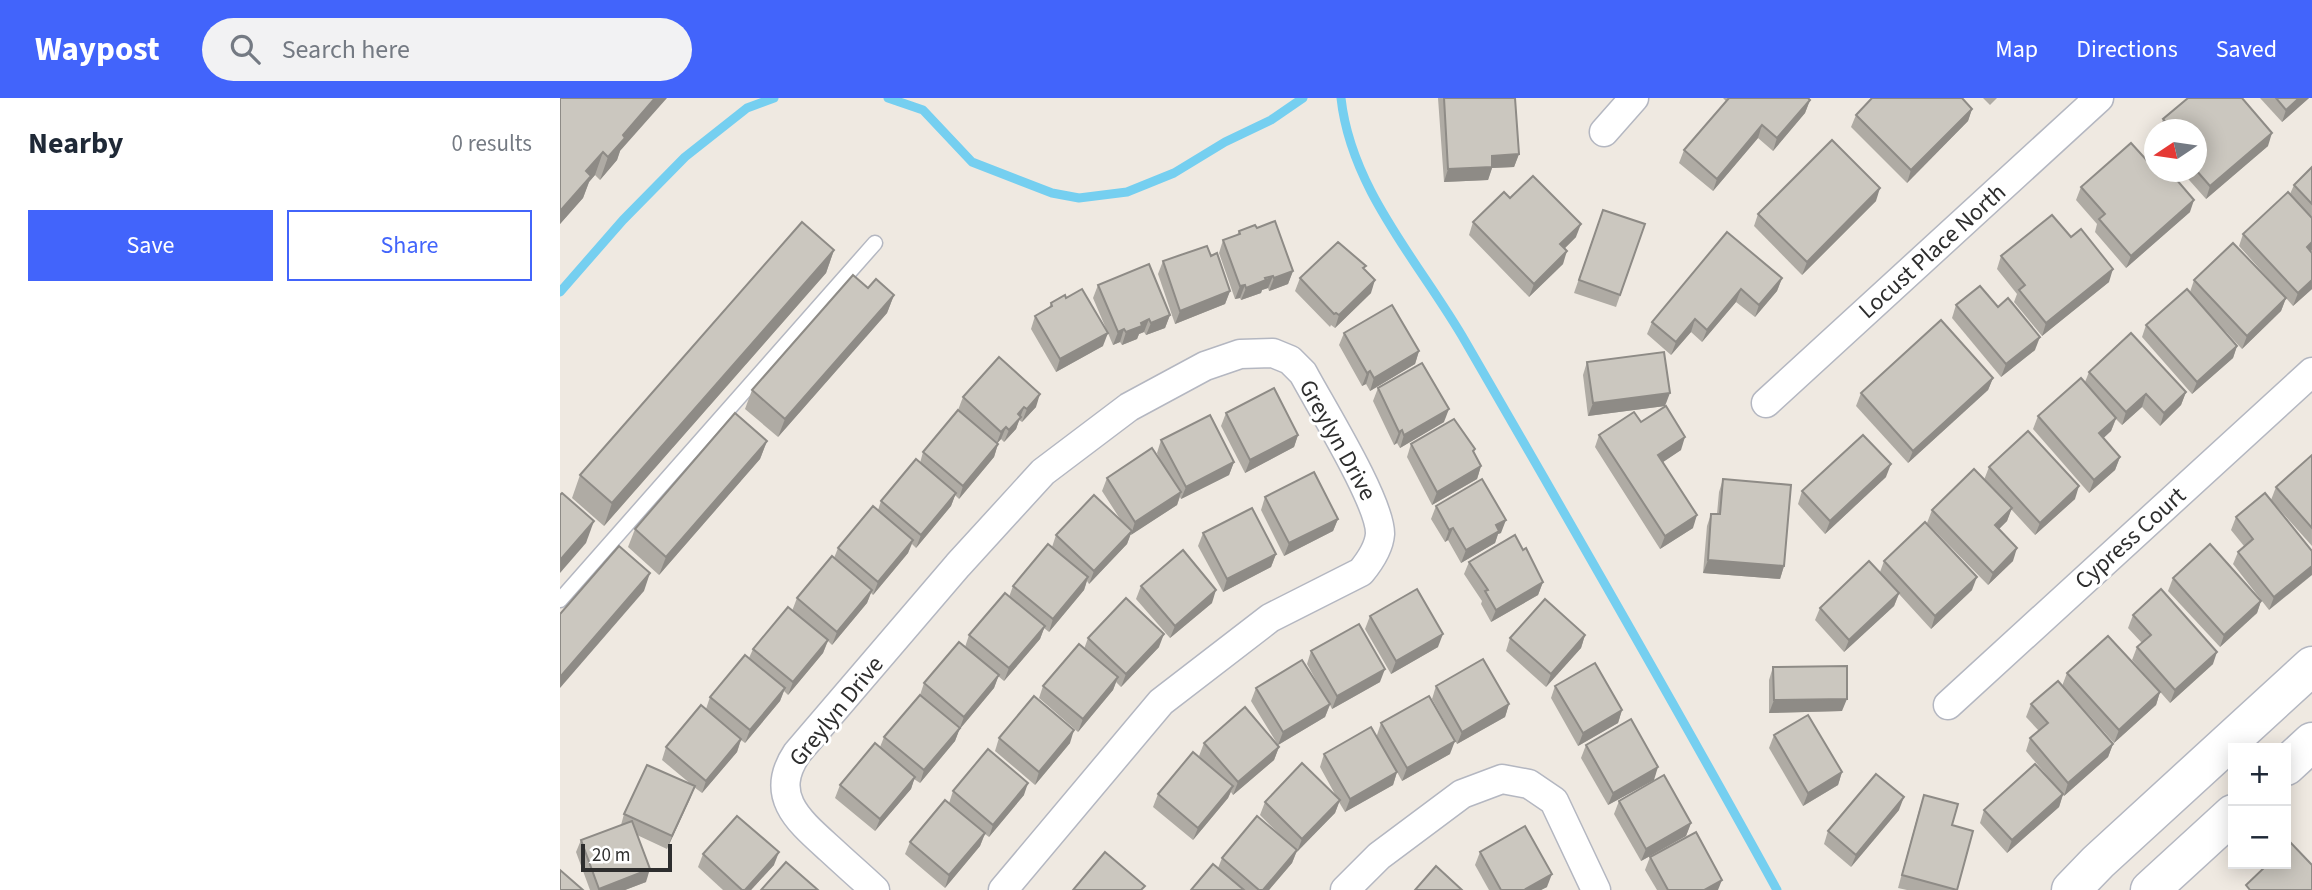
<!DOCTYPE html>
<html lang="en">
<head>
<meta charset="utf-8">
<style>
	:root { --surface:#fff; --page:#f2f2f3; --text:#1f2937; --muted:#747a83; --line:#e0e1e3; --accent:#4264fb }
	body { margin:0; font-family:"Source Sans 3",sans-serif; background:var(--page); color:var(--text) }
	.controls { position:absolute; right:21px; bottom:21px; display:grid; overflow:hidden; border-radius:0px; box-shadow:0 4px 18px #0003 }
	.controls button { width:63px; height:63px; display:grid; place-items:center; padding:0; border:0; border-bottom:2px solid var(--line); background:var(--surface); color:var(--text); font:35px sans-serif }
	.compass { position:absolute; left:1584px; top:21px; width:63px; height:63px; border-radius:50%; background:var(--surface); box-shadow:0 4px 18px #0003; rotate:257deg }
	.scale { position:absolute; left:21px; bottom:18px; width:91px; box-sizing:border-box; padding-left:7px; border:4px solid #2e2e2e; border-top:0; font-size:19px; line-height:24px; white-space:nowrap; color:#2e2e2e; -webkit-text-stroke:5px #fff; paint-order:stroke }
	.list { margin:0; padding:0; list-style:none }
	h2 { display:flex; justify-content:space-between; align-items:center; height:91px; margin:0; padding:0 28px; font-size:30px }
	h2 small { font-size:23px; font-weight:400; color:var(--muted) }
	.actions { display:flex; gap:14px; padding:21px 28px }
	.actions a { flex:1; padding:16px 0; border:2px solid var(--accent); border-radius:0px; text-align:center; font-size:24px; color:var(--accent) }
	.actions .main { background:var(--accent); color:#fff }
	.icon { flex:none; width:38px; height:38px; fill:none; stroke:currentColor; stroke-width:2; stroke-linecap:round; stroke-linejoin:round }
	.map { position:relative; flex:none; width:1752px; height:792px; overflow:hidden }
	header { display:flex; align-items:center; gap:42px; box-sizing:border-box; height:98px; padding:0 35px; background:var(--accent); color:#fff }
	header strong { font-size:33px }
	nav { display:flex; gap:38px; margin-inline-start:auto; font-size:24px }
	.search { width:490px; height:63px; background:var(--page); display:flex; align-items:center; gap:18px; box-sizing:border-box; padding:0 24px; border-radius:38px; color:var(--muted); font-size:26px }
	main { display:flex }
	aside { flex:1; background:var(--surface) }
	.map>svg:first-child { display:block }
</style>
</head>
<body>
<header>
<strong>Waypost</strong>
<div class="search"><svg class="icon" aria-label="search" viewBox="0 0 24 24"><circle cx="10" cy="10" r="6"/><path d="M15 15l6 6"/></svg>Search here</div>
<nav><a>Map</a><a>Directions</a><a>Saved</a></nav>
</header>
<main>
<aside>
<h2>Nearby<small>0 results</small></h2>
<ul class="list">
</ul>
<div class="actions"><a class="main">Save</a><a>Share</a></div>
</aside>
<div class="map">
<svg width="1752" height="792" viewBox="0 0 1752 792">
	<rect width="100%" height="100%" fill="#efe9e1"/>
	<g fill="none" stroke-linecap="round" stroke-linejoin="round">
		<g stroke="#75cff0" stroke-width="9">
			<polyline points="328,0 363,12 412,64 492,95 519,100 567,94 614,75 665,44 711,22 743,0"/>
			<path d="M781 0C791 92 860 165 905 243 1011 426 1116 608 1217 792"/>
			<polyline points="0,194 63,122 125,59 187,10 214,0"/>
		</g>
		<g stroke="#b4b7c1" stroke-width="17">
			<polyline id="lane" points="0,502 315,145"/>
		</g>
		<g stroke="#b4b7c1" stroke-width="31">
			<g id="street">
				<polyline points="1044,34 1074,0"/>
				<polyline points="1206,305 1539,0"/>
				<polyline points="1388,607 1752,274"/>
				<path d="M315 792C300 778 285 765 270 751 239 723 208 698 237 655L398 467 483 374 569 309 645 268 680 256 713 255 730 262 743 275C760 307 821 405 820 436 819 450 810 463 801 474L710 520 601 604 443 792"/>
				<polyline points="785,792 819,758 902,696 942,681 969,686 994,703 1036,792"/>
			</g>
		</g>
		<g stroke="#b4b7c1" stroke-width="41">
			<g id="secondary">
				<polyline points="1726,668 1752,644"/>
				<polyline points="1511,792 1538,764 1752,568"/>
				<polyline points="1590,792 1673,716"/>
			</g>
		</g>
		<use href="#lane" stroke="#fff" stroke-width="14"/>
		<use href="#street" stroke="#fff" stroke-width="28"/>
		<use href="#secondary" stroke="#fff" stroke-width="38"/>
	</g>
	<g fill="#afaba4">
		<polygon points="0,0 60,53 57,62 40,82 35,77 29,84 23,100 0,126"/>
		<polygon points="878,0 955,0 959,56 954,69 932,70 928,82 884,84"/>
		<polygon points="1163,0 1248,0 1250,2 1245,15 1213,53 1198,40 1153,93 1119,65 1124,52 1166,3"/>
		<polygon points="1423,0 1437,0 1430,7"/>
		<polygon points="1700,0 1749,0 1722,24"/>
		<polygon points="1412,11 1408,23 1347,85 1291,29 1296,17"/>
		<polygon points="1603,21 1708,48 1646,101 1622,74 1636,74 1636,32 1600,32"/>
		<polygon points="1752,69 1752,152 1751,154 1752,155 1752,191 1733,208 1726,200 1721,213 1682,251 1654,221 1677,248 1673,260 1632,296 1582,239 1586,227 1630,194 1634,182 1724,198 1679,148 1683,136 1730,96 1734,87"/>
		<polygon points="1521,89 1630,114 1566,170 1535,134 1537,126 1516,102"/>
		<polygon points="950,100 1016,139 1005,150 1003,166 969,199 909,137 913,124"/>
		<polygon points="1316,103 1242,177 1194,128 1198,116"/>
		<polygon points="1043,112 1085,126 1056,209 1014,195"/>
		<polygon points="697,130 733,173 728,186 709,193 708,190 702,192 701,195 681,202 680,200 675,201 659,155 663,142 677,137 679,133"/>
		<polygon points="1167,134 1222,180 1217,193 1195,219 1176,204 1142,244 1131,234 1111,257 1087,236 1092,224"/>
		<polygon points="1511,139 1549,184 1482,238 1454,204 1457,196 1437,171 1441,158"/>
		<polygon points="274,152 266,175 44,428 12,400 20,377"/>
		<polygon points="651,158 670,193 665,206 615,226 598,176 603,163"/>
		<polygon points="804,171 811,195 775,230 771,227 770,229 735,193 740,180"/>
		<polygon points="538,187 610,217 605,230 586,237 584,234 579,236 577,241 562,247 560,244 553,247 533,200"/>
		<polygon points="308,190 334,197 327,215 218,339 185,311 192,292"/>
		<polygon points="491,205 543,248 496,274 471,231 475,218 489,210"/>
		<polygon points="1396,207 1438,209 1475,252 1441,279 1392,220"/>
		<polygon points="784,235 859,253 855,266 810,293 806,286 802,288 779,247"/>
		<polygon points="1027,264 1105,308 1028,318 1023,277"/>
		<polygon points="1529,274 1626,294 1621,307 1600,328 1582,309 1562,327 1556,321 1551,333 1543,340 1560,359 1555,372 1529,395 1473,331 1478,318 1525,284"/>
		<polygon points="1433,280 1428,292 1348,365 1296,308 1301,295"/>
		<polygon points="818,290 884,324 840,350 837,345 834,347 813,303"/>
		<polygon points="403,299 476,309 462,324 459,322 456,331 444,344 441,341 437,345 438,346 434,359 399,401 395,397 391,408 356,450 352,446 348,455 313,497 311,495 307,505 272,547 268,543 263,555 228,597 224,593 220,603 185,645 181,642 177,654 142,695 134,689 107,751 77,737 86,784 65,792 30,792 16,754 21,742 61,727 64,716 132,687 102,662 106,649 146,611 150,599 189,560 193,551 232,513 237,500 274,460 278,450 318,412 321,403 360,365 363,354 398,312"/>
		<polygon points="666,315 738,337 734,349 685,375 661,328"/>
		<polygon points="1081,324 1121,352 1103,364 1133,430 1100,451 1035,349 1039,337"/>
		<polygon points="601,342 674,364 669,377 621,401 620,399 617,407 570,437 567,446 529,486 527,483 524,492 489,534 484,530 480,541 444,583 438,578 434,590 399,632 395,643 360,685 354,681 351,691 315,733 275,700 280,687 320,649 324,639 360,597 364,585 405,549 409,537 449,499 453,488 492,449 496,437 562,424 542,393 547,380 602,366 597,355"/>
		<polygon points="207,343 200,361 99,477 68,449 75,431"/>
		<polygon points="851,346 914,355 921,368 917,381 872,407 847,359"/>
		<polygon points="1752,357 1752,448 1711,402 1716,389"/>
		<polygon points="1429,369 1515,401 1475,437 1451,411 1447,423 1439,431 1453,463 1428,487 1367,425 1372,412 1424,382"/>
		<polygon points="1326,379 1265,436 1238,406 1242,393"/>
		<polygon points="1163,381 1224,468 1220,481 1143,475 1147,428 1151,416 1157,416 1159,394"/>
		<polygon points="705,399 778,421 773,433 724,458 701,412"/>
		<polygon points="876,408 941,435 938,436 935,445 901,465 888,442 885,444 871,421"/>
		<polygon points="1676,419 1752,453 1709,512 1673,466 1678,454 1684,448 1671,432"/>
		<polygon points="643,435 716,456 711,469 663,494 638,448"/>
		<polygon points="1324,463 1412,492 1371,531 1339,496 1334,508 1284,554 1255,522 1260,510 1320,474"/>
		<polygon points="909,464 983,484 978,497 931,524 921,506 922,503 904,476"/>
		<polygon points="1613,480 1701,503 1697,515 1660,549 1608,493"/>
		<polygon points="581,488 652,505 610,540 576,501"/>
		<polygon points="1573,517 1653,566 1610,605 1572,562 1577,549 1582,545 1568,530"/>
		<polygon points="810,518 878,549 831,576 805,531"/>
		<polygon points="1025,537 1021,550 986,589 946,553 950,540"/>
		<polygon points="528,540 599,549 561,589 556,584 553,592 518,634 479,600 483,588 524,551"/>
		<polygon points="751,553 820,584 772,611 770,607 765,619 718,647 691,603 696,590 765,599 747,566"/>
		<polygon points="1213,569 1282,613 1209,615 1209,582"/>
		<polygon points="1507,575 1600,594 1596,607 1554,645 1504,589 1553,646 1548,659 1504,698 1503,697 1499,709 1447,755 1420,725 1424,712 1489,680 1466,653 1470,640 1479,633 1466,619 1471,606 1502,588"/>
		<polygon points="876,588 949,606 945,619 897,646 872,601"/>
		<polygon points="995,588 1062,612 1058,625 1018,648 991,600"/>
		<polygon points="821,625 890,656 842,683 837,674 833,687 785,714 779,704 775,715 737,753 732,765 709,792 631,792 658,770 662,760 726,743 700,717 705,704 776,698 760,669 764,656 817,637"/>
		<polygon points="1214,637 1282,674 1278,687 1243,708 1209,650"/>
		<polygon points="439,640 510,645 475,687 435,653"/>
		<polygon points="644,645 719,649 714,662 673,697 671,694 668,700 633,742 593,709 598,696 644,664 639,658"/>
		<polygon points="1026,647 1094,682 1048,707 1021,660"/>
		<polygon points="393,693 464,697 429,739 425,736 420,748 385,790 345,756 350,744 389,705"/>
		<polygon points="1364,697 1392,727 1397,792 1347,792 1338,790 1360,709"/>
		<polygon points="1059,703 1131,725 1126,738 1081,763 1054,716"/>
		<polygon points="1339,712 1291,769 1264,746 1268,733"/>
		<polygon points="920,754 987,789 981,792 929,792 915,767"/>
		<polygon points="143,756 214,767 191,792 163,792 138,769"/>
		<polygon points="1090,759 1158,792 1097,792 1085,772"/>
	</g>
	<g fill="#8e8b86">
		<polygon points="95,0 107,0 60,53 57,62 40,82 48,59 63,37"/>
		<polygon points="1739,0 1749,0 1722,24 1726,12"/>
		<polygon points="1250,2 1245,15 1213,53 1217,40"/>
		<polygon points="1412,11 1408,23 1347,85 1351,72"/>
		<polygon points="1202,27 1198,40 1153,93 1157,81"/>
		<polygon points="1712,35 1708,48 1646,101 1650,88"/>
		<polygon points="43,54 35,77 29,84 23,100 0,126 0,113 26,73"/>
		<polygon points="959,56 954,69 932,70 928,82 884,84 888,71 932,58"/>
		<polygon points="1320,90 1316,103 1242,177 1247,164"/>
		<polygon points="1634,102 1630,114 1566,170 1571,158"/>
		<polygon points="1021,126 1016,139 996,159 1000,146"/>
		<polygon points="1752,144 1752,152 1742,162 1747,149"/>
		<polygon points="274,152 266,175 44,428 52,405"/>
		<polygon points="1007,153 1003,166 969,199 974,186"/>
		<polygon points="1553,171 1549,184 1482,238 1486,225"/>
		<polygon points="733,173 728,186 709,193 714,180"/>
		<polygon points="713,178 708,190 702,192 701,195 681,202 686,190"/>
		<polygon points="1222,180 1217,193 1195,219 1199,207"/>
		<polygon points="815,182 811,195 775,230 779,217"/>
		<polygon points="1752,182 1752,191 1733,208 1738,195"/>
		<polygon points="685,187 680,200 675,201 680,188"/>
		<polygon points="1181,191 1176,204 1142,244 1147,232"/>
		<polygon points="670,193 665,206 615,226 620,213"/>
		<polygon points="334,197 327,215 218,339 225,321"/>
		<polygon points="1726,200 1721,213 1682,251 1687,238"/>
		<polygon points="610,217 605,230 586,237 591,225"/>
		<polygon points="589,221 584,234 579,236 577,241 562,247 566,234 581,225"/>
		<polygon points="1135,221 1131,234 1111,257 1116,244"/>
		<polygon points="564,231 560,244 553,247 558,234"/>
		<polygon points="548,235 543,248 496,274 500,261"/>
		<polygon points="1480,239 1475,252 1441,279 1446,266"/>
		<polygon points="1677,248 1673,260 1632,296 1637,284"/>
		<polygon points="859,253 855,266 810,293 814,280"/>
		<polygon points="810,273 806,286 802,288 807,275"/>
		<polygon points="1433,280 1428,292 1348,365 1353,353"/>
		<polygon points="1626,294 1621,307 1600,328 1604,315"/>
		<polygon points="1110,295 1105,308 1028,318 1033,305"/>
		<polygon points="480,296 476,309 462,324 467,311"/>
		<polygon points="1586,296 1582,309 1562,327 1566,314"/>
		<polygon points="464,309 456,331 444,344 449,332 458,316"/>
		<polygon points="889,311 884,324 840,350 844,337"/>
		<polygon points="1556,320 1551,333 1535,348 1539,335"/>
		<polygon points="446,329 441,341 436,347 441,334"/>
		<polygon points="842,332 837,345 834,347 839,334"/>
		<polygon points="738,337 734,349 685,375 690,362"/>
		<polygon points="1125,339 1121,352 1094,370 1098,357"/>
		<polygon points="207,343 200,361 99,477 106,459"/>
		<polygon points="438,346 434,359 399,401 403,388"/>
		<polygon points="1560,359 1555,372 1529,395 1534,382"/>
		<polygon points="674,364 669,377 621,401 626,389"/>
		<polygon points="1331,366 1326,379 1265,436 1270,423"/>
		<polygon points="921,368 917,381 872,407 877,394"/>
		<polygon points="1519,388 1515,401 1475,437 1480,425"/>
		<polygon points="621,394 617,407 571,437 575,424"/>
		<polygon points="396,395 391,408 356,450 361,437"/>
		<polygon points="1452,410 1447,423 1430,440 1435,427"/>
		<polygon points="1137,417 1133,430 1100,451 1105,438"/>
		<polygon points="778,421 773,433 724,458 729,445"/>
		<polygon points="946,422 941,435 938,436 935,445 901,465 906,452 936,427"/>
		<polygon points="34,423 26,445 0,475 0,462"/>
		<polygon points="893,430 888,442 885,444 889,432"/>
		<polygon points="572,433 567,446 529,486 534,473"/>
		<polygon points="353,442 348,455 313,497 318,484"/>
		<polygon points="1457,450 1453,463 1428,487 1433,475"/>
		<polygon points="716,456 711,469 663,494 667,481"/>
		<polygon points="1148,462 1224,468 1220,481 1143,475"/>
		<polygon points="1752,468 1752,477 1709,512 1714,499"/>
		<polygon points="90,475 84,493 0,590 0,579"/>
		<polygon points="528,479 524,492 489,534 493,521"/>
		<polygon points="1417,479 1412,492 1371,531 1375,518"/>
		<polygon points="983,484 978,497 931,524 936,512"/>
		<polygon points="312,492 307,505 272,547 277,534"/>
		<polygon points="656,492 652,505 610,540 615,528"/>
		<polygon points="1339,495 1334,508 1284,554 1289,542"/>
		<polygon points="1701,503 1697,515 1660,549 1664,537"/>
		<polygon points="485,528 480,541 444,583 449,570"/>
		<polygon points="604,536 599,549 561,589 566,576"/>
		<polygon points="883,536 878,549 831,576 836,563"/>
		<polygon points="1025,537 1021,550 986,589 991,576"/>
		<polygon points="268,542 263,555 228,597 233,584"/>
		<polygon points="1657,554 1653,566 1610,605 1615,592"/>
		<polygon points="825,571 820,584 772,611 777,598"/>
		<polygon points="439,577 434,590 399,632 404,619"/>
		<polygon points="558,579 553,592 518,634 523,621"/>
		<polygon points="225,590 220,603 185,645 190,632"/>
		<polygon points="1600,594 1596,607 1554,645 1559,632"/>
		<polygon points="1287,601 1282,613 1209,615 1214,602"/>
		<polygon points="770,606 765,619 718,647 723,634"/>
		<polygon points="949,606 945,619 897,646 902,634"/>
		<polygon points="1062,612 1058,625 1018,648 1023,635"/>
		<polygon points="400,630 395,643 360,685 364,672"/>
		<polygon points="514,632 510,645 475,687 479,674"/>
		<polygon points="181,641 177,654 142,695 146,683"/>
		<polygon points="895,643 890,656 842,683 847,670"/>
		<polygon points="1553,646 1548,659 1504,698 1508,685"/>
		<polygon points="719,649 714,662 673,697 678,684"/>
		<polygon points="1098,669 1094,682 1048,707 1053,695"/>
		<polygon points="837,674 833,687 785,714 790,701"/>
		<polygon points="1282,674 1278,687 1243,708 1248,695"/>
		<polygon points="355,679 351,691 315,733 320,721"/>
		<polygon points="468,685 464,697 429,739 433,727"/>
		<polygon points="135,688 130,701 107,751 112,738"/>
		<polygon points="673,688 668,700 633,742 638,730"/>
		<polygon points="1503,696 1499,709 1447,755 1452,742"/>
		<polygon points="1344,699 1339,712 1291,769 1296,757"/>
		<polygon points="780,702 775,715 737,754 742,741"/>
		<polygon points="1131,725 1126,738 1081,763 1086,751"/>
		<polygon points="425,735 420,748 385,790 389,777"/>
		<polygon points="737,752 732,765 709,792 703,792"/>
		<polygon points="219,754 214,767 191,792 185,792"/>
		<polygon points="90,771 86,784 65,792 39,792 39,791"/>
		<polygon points="992,776 987,789 981,792 964,792"/>
		<polygon points="1162,782 1158,792 1144,792"/>
	</g>
	<g fill="#cbc7bf" stroke="#8e8b86" stroke-width="2">
		<polygon points="0,0 95,0 63,37 65,40 48,59 43,54 26,73 31,78 0,113"/>
		<polygon points="884,0 955,0 959,56 932,58 932,69 888,71"/>
		<polygon points="1169,0 1248,0 1250,2 1217,40 1202,27 1157,81 1124,52"/>
		<polygon points="1312,0 1402,0 1412,11 1351,72 1296,17"/>
		<polygon points="1628,0 1682,0 1712,35 1650,88 1636,72 1636,32 1612,32 1603,21"/>
		<polygon points="1716,0 1739,0 1726,12"/>
		<polygon points="1272,42 1320,90 1247,164 1198,116"/>
		<polygon points="1571,45 1591,67 1594,64 1594,74 1610,74 1634,102 1571,158 1539,121 1545,116 1521,89"/>
		<polygon points="1752,69 1752,106 1734,87"/>
		<polygon points="973,78 1021,126 1000,146 1007,153 974,186 913,124 944,94 950,100"/>
		<polygon points="1728,94 1752,120 1752,144 1747,149 1752,155 1752,182 1738,195 1683,136"/>
		<polygon points="1043,112 1085,126 1060,197 1019,182"/>
		<polygon points="1492,117 1511,139 1521,131 1553,171 1486,225 1459,192 1465,187 1441,158"/>
		<polygon points="715,123 733,173 714,180 713,178 705,180 706,182 686,190 685,187 680,188 663,142 680,136 679,133 695,127 697,130"/>
		<polygon points="242,124 274,152 52,405 20,377"/>
		<polygon points="1167,134 1222,180 1199,207 1181,191 1147,232 1135,221 1116,244 1092,224"/>
		<polygon points="778,144 806,168 803,170 815,182 779,217 776,215 774,216 740,180"/>
		<polygon points="1673,145 1726,200 1687,238 1634,182"/>
		<polygon points="647,148 651,158 657,155 670,193 620,213 603,163"/>
		<polygon points="589,166 610,217 591,225 589,221 581,225 582,228 566,234 564,231 558,234 538,187"/>
		<polygon points="293,177 308,190 316,181 334,197 225,321 192,292"/>
		<polygon points="1420,188 1438,209 1448,200 1480,239 1446,266 1396,207"/>
		<polygon points="522,191 548,235 500,261 475,218 492,208 491,205 505,197 506,200"/>
		<polygon points="1627,191 1677,248 1637,284 1586,227"/>
		<polygon points="832,207 859,253 814,280 810,273 807,275 784,235"/>
		<polygon points="1381,222 1433,280 1353,353 1301,295"/>
		<polygon points="1571,235 1626,294 1604,315 1586,296 1566,314 1529,274"/>
		<polygon points="1104,254 1110,295 1033,305 1027,264"/>
		<polygon points="439,259 480,296 467,311 464,309 458,316 461,319 449,332 446,329 441,334 403,299"/>
		<polygon points="862,265 889,311 844,337 842,332 839,334 818,290"/>
		<polygon points="1521,280 1556,320 1539,335 1560,359 1534,382 1478,318"/>
		<polygon points="714,290 738,337 690,362 666,315"/>
		<polygon points="1106,308 1125,339 1098,357 1137,417 1105,438 1039,337 1074,314 1081,324"/>
		<polygon points="398,312 438,346 403,388 363,354"/>
		<polygon points="175,315 207,343 106,459 75,431"/>
		<polygon points="650,317 674,364 626,389 601,342"/>
		<polygon points="894,321 915,351 913,353 921,368 877,394 851,346"/>
		<polygon points="1468,333 1519,388 1480,425 1429,369"/>
		<polygon points="1303,337 1331,366 1270,423 1242,393"/>
		<polygon points="592,350 621,394 575,424 547,380"/>
		<polygon points="1752,357 1752,430 1716,389"/>
		<polygon points="356,361 396,395 361,437 321,403"/>
		<polygon points="1414,371 1452,410 1435,427 1457,450 1433,475 1372,412"/>
		<polygon points="754,374 778,421 729,445 705,399"/>
		<polygon points="922,381 946,422 936,427 939,433 906,452 893,430 889,432 876,408"/>
		<polygon points="1163,381 1231,387 1224,468 1148,462 1151,416 1160,416"/>
		<polygon points="2,395 34,423 0,462 0,397"/>
		<polygon points="1705,395 1752,453 1752,468 1714,499 1678,454 1693,441 1676,419"/>
		<polygon points="534,397 572,433 534,473 496,437"/>
		<polygon points="313,408 353,442 318,484 278,450"/>
		<polygon points="692,410 716,456 667,481 643,435"/>
		<polygon points="1365,424 1417,479 1375,518 1324,463"/>
		<polygon points="955,437 963,452 966,450 983,484 936,512 925,493 928,492 909,464"/>
		<polygon points="488,446 528,479 493,521 453,488"/>
		<polygon points="1650,446 1701,503 1664,537 1613,480"/>
		<polygon points="59,448 90,475 0,579 0,516"/>
		<polygon points="623,452 656,492 615,528 581,488"/>
		<polygon points="272,458 312,492 277,534 237,500"/>
		<polygon points="1309,463 1339,495 1289,542 1260,510"/>
		<polygon points="857,491 883,536 836,563 810,518"/>
		<polygon points="1601,491 1657,554 1615,592 1577,549 1591,537 1573,517"/>
		<polygon points="445,495 485,528 449,570 409,537"/>
		<polygon points="566,500 604,536 566,576 528,540"/>
		<polygon points="985,501 1025,537 991,576 950,540"/>
		<polygon points="228,509 268,542 233,584 193,551"/>
		<polygon points="799,526 825,571 777,598 751,553"/>
		<polygon points="1548,538 1600,594 1559,632 1507,575"/>
		<polygon points="399,544 439,577 404,619 364,585"/>
		<polygon points="519,546 558,579 523,621 483,588"/>
		<polygon points="185,557 225,590 190,632 150,599"/>
		<polygon points="923,561 949,606 902,634 876,588"/>
		<polygon points="742,562 770,606 723,634 696,590"/>
		<polygon points="1035,565 1062,612 1023,635 995,588"/>
		<polygon points="1287,568 1287,601 1214,602 1213,569"/>
		<polygon points="1498,583 1553,646 1508,685 1470,640 1488,625 1471,606"/>
		<polygon points="360,597 400,630 364,672 324,639"/>
		<polygon points="474,598 514,632 479,674 439,640"/>
		<polygon points="869,598 895,643 847,670 821,625"/>
		<polygon points="141,607 181,641 146,683 106,649"/>
		<polygon points="685,609 719,649 678,684 644,645"/>
		<polygon points="1248,617 1282,674 1248,695 1214,637"/>
		<polygon points="1071,621 1098,669 1053,695 1026,647"/>
		<polygon points="811,629 837,674 790,701 764,656"/>
		<polygon points="315,645 355,679 320,721 280,687"/>
		<polygon points="428,651 468,685 433,727 393,693"/>
		<polygon points="633,654 673,688 638,730 598,696"/>
		<polygon points="742,665 780,702 742,741 705,704"/>
		<polygon points="1475,666 1503,696 1452,742 1424,712"/>
		<polygon points="87,667 135,688 112,738 64,716"/>
		<polygon points="1316,676 1344,699 1296,757 1268,733"/>
		<polygon points="1104,677 1131,725 1086,751 1059,703"/>
		<polygon points="1364,697 1398,706 1392,727 1413,733 1397,792 1342,777"/>
		<polygon points="385,702 425,735 389,777 350,744"/>
		<polygon points="177,718 219,754 185,792 182,792 143,756"/>
		<polygon points="697,718 737,752 703,792 699,792 662,760"/>
		<polygon points="72,723 90,771 39,791 21,742"/>
		<polygon points="965,728 992,776 964,792 941,792 920,754"/>
		<polygon points="1136,734 1162,782 1144,792 1108,792 1090,759"/>
		<polygon points="1730,744 1752,767 1752,792 1690,792 1686,787 1708,766 1726,766 1726,748"/>
		<polygon points="545,754 585,788 581,792 513,792"/>
		<polygon points="226,764 258,792 201,792"/>
		<polygon points="653,766 684,792 631,792"/>
		<polygon points="876,768 902,792 855,792"/>
		<polygon points="0,772 23,792 0,792"/>
	</g>
	<g text-anchor="middle" stroke-width="6" stroke-linejoin="round" paint-order="stroke">
		<g font-size="24" fill="#2e2e2e" stroke="#fff">
			<text transform="translate(1372 153) rotate(-42)" y="8">Locust Place North</text>
			<text transform="translate(778 342) rotate(61)" y="8">Greylyn Drive</text>
			<text transform="translate(1570 440) rotate(-42)" y="8">Cypress Court</text>
			<text transform="translate(276 613) rotate(-51)" y="8">Greylyn Drive</text>
		</g>
	</g>
</svg>
<div class="controls">
<button>+</button>
<button>−</button>
</div>
<svg class="compass" viewBox="-18 -18 36 36"><path d="M0-13l5 13h-10z" fill="#e53935"/><path d="M0 13l5-13h-10z" fill="#747a83"/></svg>
<div class="scale">20 m</div>
</div>
</main>
</body>
</html>
